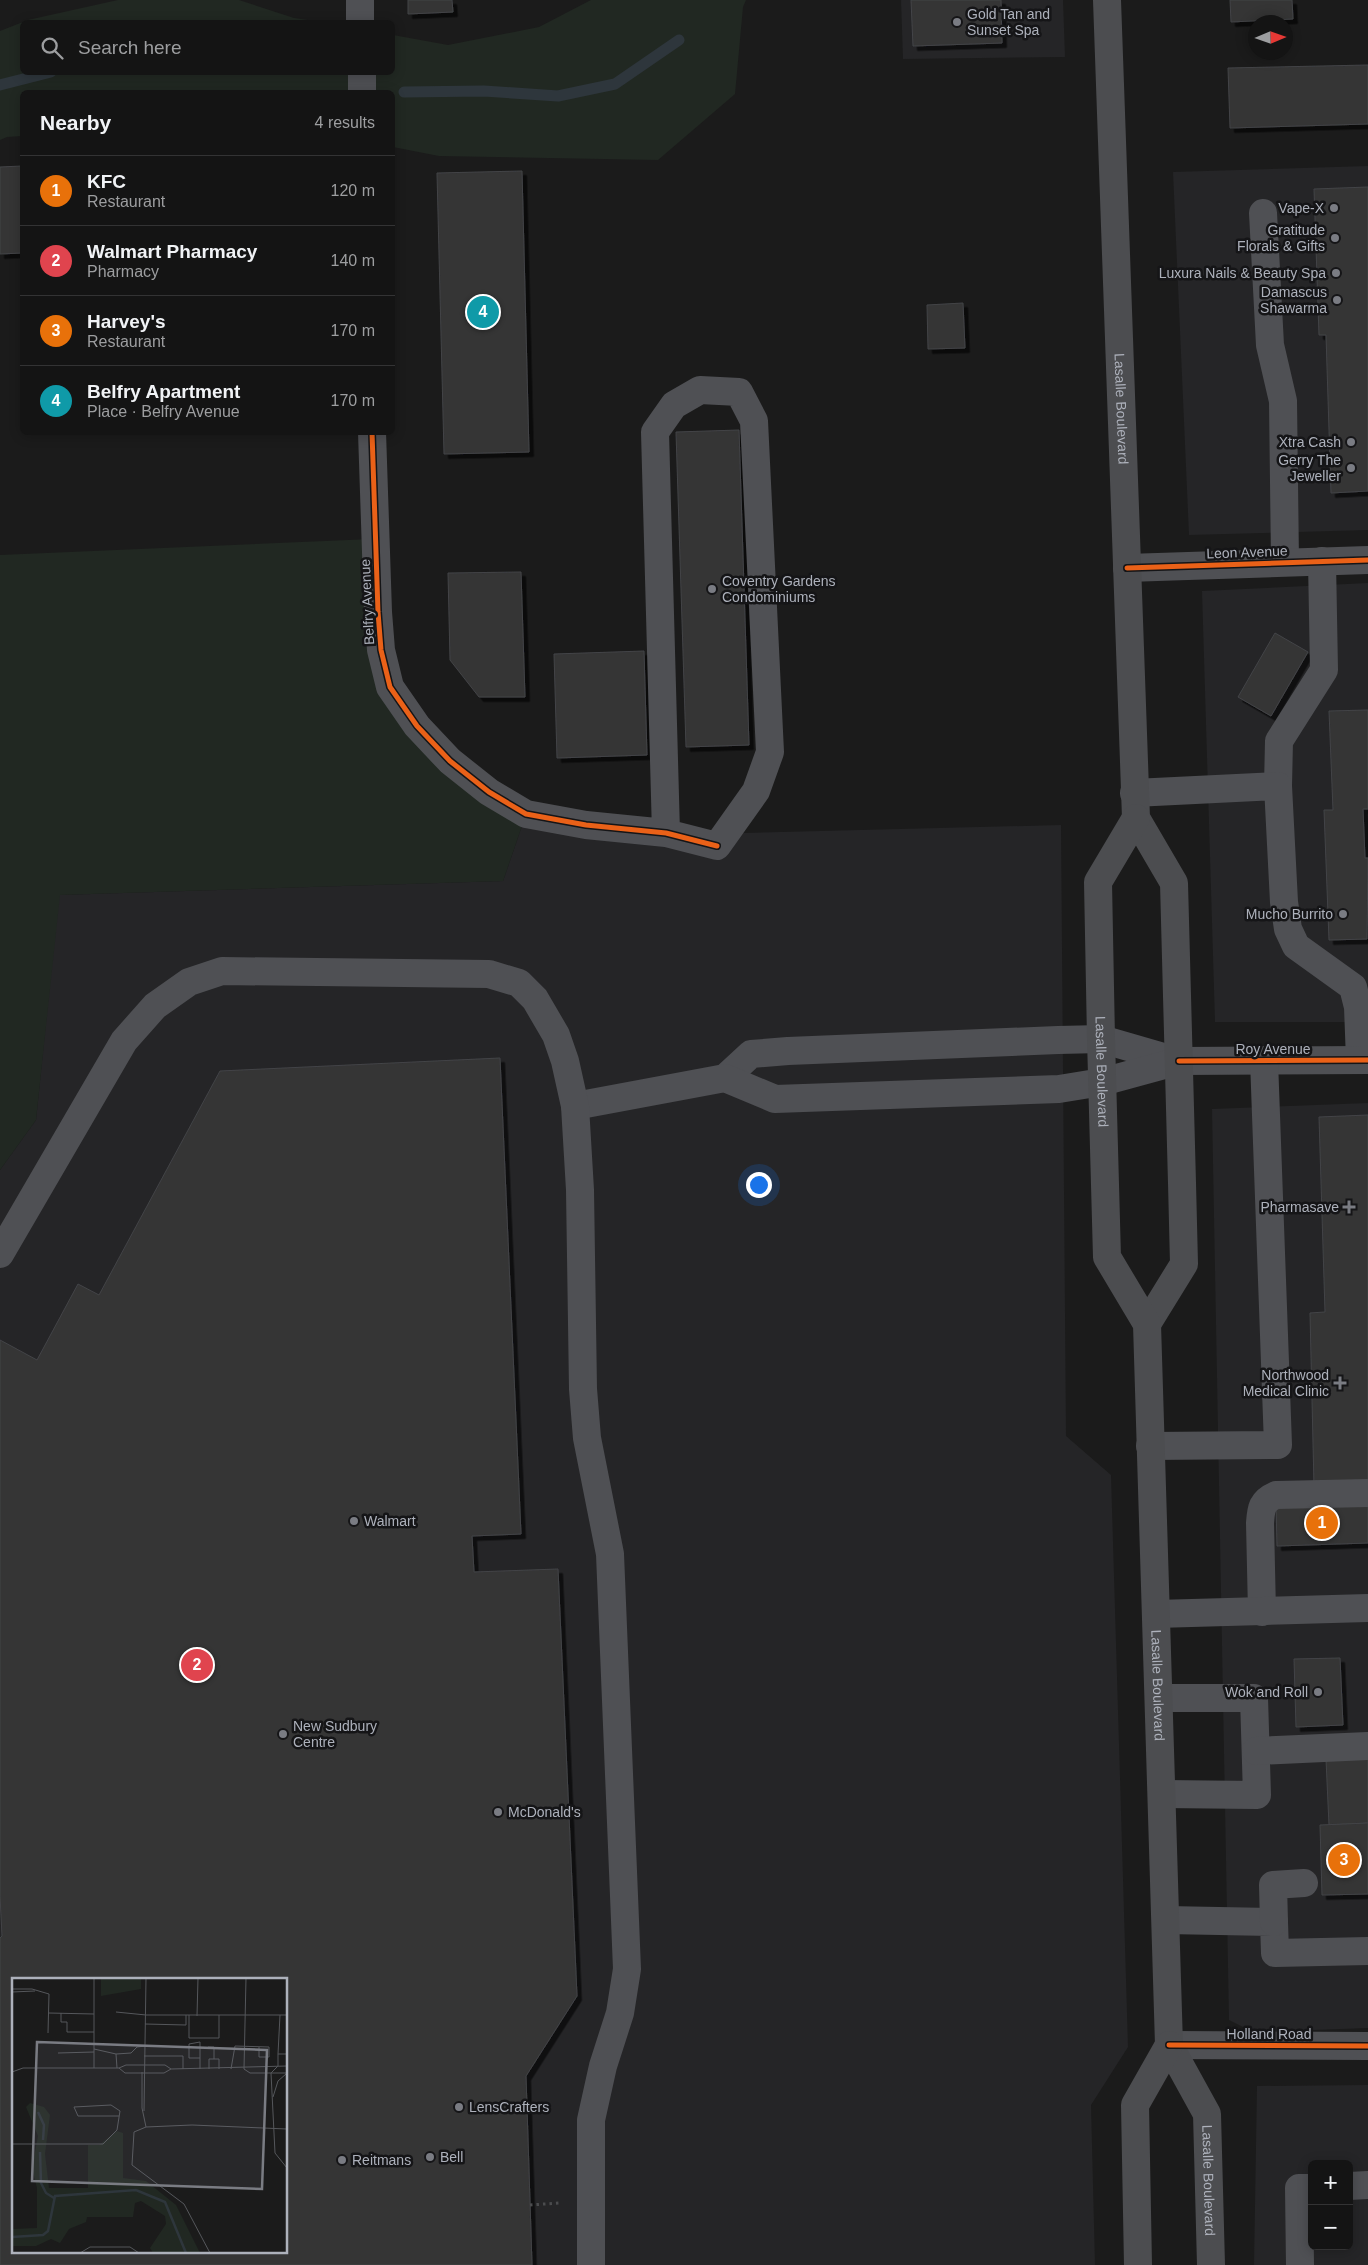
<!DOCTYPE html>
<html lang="en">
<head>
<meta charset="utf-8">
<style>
	:root { --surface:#141414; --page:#212122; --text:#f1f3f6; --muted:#9d9ea0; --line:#333334; --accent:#8c9099 }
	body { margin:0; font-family:Helvetica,sans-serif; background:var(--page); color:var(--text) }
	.controls { position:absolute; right:15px; bottom:15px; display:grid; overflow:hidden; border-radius:8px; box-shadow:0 2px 12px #0003 }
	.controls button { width:45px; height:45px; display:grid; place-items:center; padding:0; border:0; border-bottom:1px solid var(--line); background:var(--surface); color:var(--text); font:25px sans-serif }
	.compass { position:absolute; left:1248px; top:15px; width:45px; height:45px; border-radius:50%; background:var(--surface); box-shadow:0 2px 12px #0003; rotate:88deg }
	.you { position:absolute; left:758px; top:1184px; width:18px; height:18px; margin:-12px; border:4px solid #fff; border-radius:50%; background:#1a73e8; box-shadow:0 0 0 8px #1a73e833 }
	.badge { display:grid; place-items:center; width:32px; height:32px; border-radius:50%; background:var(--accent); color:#fff; font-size:16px; font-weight:700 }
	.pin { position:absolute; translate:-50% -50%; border:2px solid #fff; box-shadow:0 1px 5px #0006 }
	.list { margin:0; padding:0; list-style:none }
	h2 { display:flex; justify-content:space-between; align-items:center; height:65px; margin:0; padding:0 20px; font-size:21px }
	h2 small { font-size:16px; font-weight:400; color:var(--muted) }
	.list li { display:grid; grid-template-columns:32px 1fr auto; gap:15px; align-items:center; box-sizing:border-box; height:70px; padding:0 20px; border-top:1px solid var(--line) }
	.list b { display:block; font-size:19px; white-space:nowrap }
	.list p { margin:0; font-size:16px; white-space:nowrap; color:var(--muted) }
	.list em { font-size:16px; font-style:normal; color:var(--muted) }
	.icon { flex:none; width:28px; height:28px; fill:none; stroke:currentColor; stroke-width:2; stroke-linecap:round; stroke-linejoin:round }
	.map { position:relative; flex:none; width:1368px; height:2265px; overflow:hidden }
	.search { position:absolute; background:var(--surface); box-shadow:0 2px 12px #0003; left:20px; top:20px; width:375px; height:55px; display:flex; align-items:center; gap:12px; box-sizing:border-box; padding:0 18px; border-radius:8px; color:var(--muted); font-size:19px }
	.panel { position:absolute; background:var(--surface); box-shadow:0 2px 12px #0003; left:20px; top:90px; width:375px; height:345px; border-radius:8px }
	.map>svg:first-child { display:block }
</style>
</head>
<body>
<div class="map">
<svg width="1368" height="2265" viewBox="0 0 1368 2265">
	<defs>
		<filter id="shadow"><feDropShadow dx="4.5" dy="4.5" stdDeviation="0" flood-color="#0009"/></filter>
	</defs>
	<rect width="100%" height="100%" fill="#1b1b1b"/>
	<g fill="#252527" fill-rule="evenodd">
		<polygon points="901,0 1063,0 1065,57 903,59"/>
		<polygon points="1368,166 1368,530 1189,535 1173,172"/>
		<polygon points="1368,583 1368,1022 1215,1022 1202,591"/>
		<path d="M525 817 665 835 1061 825 1066 1436 1111 1475 1128 2047 1091 2105 1095 2265H0V1170L36 1120 59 895 503 881ZM14 1979H286V2251H14Z"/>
		<polygon points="1368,1103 1368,2028 1253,2032 1229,2020 1212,1109"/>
		<path d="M1368 2085V2265H1254L1257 2086ZM1312 2164H1349V2246H1312Z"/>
	</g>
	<g fill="#212822">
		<polygon points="118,0 239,0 294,18 321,22 22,22 22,72 392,72 393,35 448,45 539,27 591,0 746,0 743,7 735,94 658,160 439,156 393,147 392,92 22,92 22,136 7,137 0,140 0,31 28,20"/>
		<polygon points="372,539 387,689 525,817 503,881 60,895 36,1120 0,1170 0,555"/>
	</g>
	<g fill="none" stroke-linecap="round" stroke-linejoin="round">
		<g stroke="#2e363c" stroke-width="11">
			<polyline points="0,85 51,72"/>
			<polyline points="404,92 484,91 558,96 615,84 679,40"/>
		</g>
	</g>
	<g fill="#343435" stroke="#434447" fill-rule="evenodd" filter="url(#shadow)">
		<polygon points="408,0 452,0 453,12 408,14"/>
		<polygon points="911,0 1001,0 1002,43 913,46"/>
		<polygon points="1230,0 1292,0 1293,19 1231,22"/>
		<polygon points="1368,65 1368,124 1230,128 1228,68"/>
		<polygon points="22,166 22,253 0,254 0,167"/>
		<polygon points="522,171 529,452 444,454 437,173"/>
		<polygon points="1368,187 1368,491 1331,493 1326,335 1319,335 1314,189"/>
		<polygon points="963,303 965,348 928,349 927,305"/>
		<polygon points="739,430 749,745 686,747 676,432"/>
		<polygon points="521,572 525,697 479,697 450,660 448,573"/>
		<polygon points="1275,633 1308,652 1271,716 1238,697"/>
		<polygon points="644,651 647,755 557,758 554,654"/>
		<polygon points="1368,710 1368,809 1363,809 1365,858 1368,858 1367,939 1329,940 1324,810 1333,810 1329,711"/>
		<path d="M500 1058 521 1534 472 1536 474 1572 558 1569 577 1996 526 2076 532 2265H0V1938L2 1936 0 1896V1340L37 1360 78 1284 99 1295 220 1071ZM14 1979H286V2251H14Z"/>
		<polygon points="1368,1115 1368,1485 1314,1486 1310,1313 1325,1312 1319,1117"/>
		<polygon points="1368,1501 1368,1543 1277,1546 1276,1503"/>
		<polygon points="1340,1658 1343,1725 1296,1727 1294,1659"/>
		<polygon points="1368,1757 1368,1823 1329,1825 1326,1759"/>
		<polygon points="1368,1823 1368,1894 1322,1895 1320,1825"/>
	</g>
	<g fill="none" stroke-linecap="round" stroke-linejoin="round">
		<polyline stroke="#4b4c4e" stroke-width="3" stroke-dasharray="2.5 4" stroke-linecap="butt" points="530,2205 559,2203"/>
		<g stroke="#4f5054" stroke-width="28">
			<polyline points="360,0 360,22"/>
			<polyline points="362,72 362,92"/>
			<polyline points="1263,213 1270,345 1283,401 1285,562"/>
			<polyline points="372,432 378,612 381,650 390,687 417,726 450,761 489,792 526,814 586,825 666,833 717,846 756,791 770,752 754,421 739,392 700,390 674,405 655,432 666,833"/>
			<polyline points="1127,568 1368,560"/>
			<polyline points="1278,786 1279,741 1324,670 1322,561"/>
			<polyline points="1134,793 1278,786 1284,902 1288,929 1296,946 1353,987 1358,1007 1360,1060"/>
			<polyline points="725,1078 751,1054 788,1051 1058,1040 1101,1039 1177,1061"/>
			<polyline points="575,1106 725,1078 775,1099 1059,1089 1102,1082 1179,1061 1368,1060"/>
			<polyline points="0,1254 124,1041 155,1006 189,982 222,971 489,974 519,983 535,999 556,1035 565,1061 575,1106 580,1190 583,1389 587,1438 610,1554 627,1969 620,2013 603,2066 591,2120 591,2265"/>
			<polyline points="1150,1446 1278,1445 1264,1060"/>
			<path d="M1262 1612 1260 1523C1261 1508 1262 1501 1276 1495L1368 1493"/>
			<polyline points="1156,1614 1368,1608"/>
			<polyline points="1159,1698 1254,1698 1257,1795 1162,1794"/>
			<polyline points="1256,1751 1368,1746"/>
			<polyline points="1166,1920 1274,1922 1275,1953 1368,1951"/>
			<polyline points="1274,1922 1273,1885 1304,1883"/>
			<polyline points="1169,2045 1368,2046"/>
			<polyline points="1349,2186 1368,2185"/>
			<polyline points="1300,2265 1299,2188 1312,2188"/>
		</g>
		<g stroke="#4c4d50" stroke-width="28">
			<path id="s1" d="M1107 0 1136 818 1174 883 1182 1183 1184 1264 1147 1324"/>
			<path id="s2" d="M1136 818 1098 882 1101 1039 1107 1257 1147 1324 1169 2045 1207 2114 1211 2265"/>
			<polyline points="1138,2265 1135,2105 1169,2045"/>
		</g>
		<g stroke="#151517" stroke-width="8">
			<g id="cycleway">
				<polyline points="372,432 378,612 381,650 390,687 417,726 450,761 489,792 526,814 586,825 666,833 717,846"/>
				<polyline points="1127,568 1368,560"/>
				<polyline points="1179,1061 1368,1060"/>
				<polyline points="1169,2045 1368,2046"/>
			</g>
		</g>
		<use href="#cycleway" stroke="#ea6118" stroke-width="5"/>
	</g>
	<g fill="#7a7c83" stroke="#151517" stroke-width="2">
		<circle cx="957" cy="22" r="5"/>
		<circle cx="1334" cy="208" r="5"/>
		<circle cx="1335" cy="238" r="5"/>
		<circle cx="1336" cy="273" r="5"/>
		<circle cx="1337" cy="300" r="5"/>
		<circle cx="1351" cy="442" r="5"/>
		<circle cx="1351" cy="468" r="5"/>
		<circle cx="712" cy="589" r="5"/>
		<circle cx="1343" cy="914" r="5"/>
		<path d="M1346.5 1199.5h5v5h5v5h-5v5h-5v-5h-5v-5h5z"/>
		<path d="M1337.5 1375.5h5v5h5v5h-5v5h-5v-5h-5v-5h5z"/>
		<circle cx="354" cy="1521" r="5"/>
		<circle cx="1318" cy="1692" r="5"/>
		<circle cx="283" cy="1734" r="5"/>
		<circle cx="498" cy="1812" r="5"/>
		<circle cx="459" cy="2107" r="5"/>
		<circle cx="430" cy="2157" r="5"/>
		<circle cx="342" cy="2160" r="5"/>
	</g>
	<g text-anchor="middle" stroke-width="5" stroke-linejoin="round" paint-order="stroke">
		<g font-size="14" fill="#adb1bb" stroke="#151517" text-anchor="end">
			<text x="967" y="19" text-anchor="start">Gold Tan and<tspan x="967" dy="16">Sunset Spa</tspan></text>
			<text x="1324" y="213">Vape-X</text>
			<text x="1325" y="235">Gratitude<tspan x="1325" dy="16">Florals &amp; Gifts</tspan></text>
			<text x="1326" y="278">Luxura Nails &amp; Beauty Spa</text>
			<text x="1327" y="297">Damascus<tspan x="1327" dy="16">Shawarma</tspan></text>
			<text x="1341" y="447">Xtra Cash</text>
			<text x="1341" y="465">Gerry The<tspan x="1341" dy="16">Jeweller</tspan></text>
			<text x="722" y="586" text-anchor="start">Coventry Gardens<tspan x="722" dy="16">Condominiums</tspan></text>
			<text x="1333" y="919">Mucho Burrito</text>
			<text x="1339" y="1212">Pharmasave</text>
			<text x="1329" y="1380">Northwood<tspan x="1329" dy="16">Medical Clinic</tspan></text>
			<text x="364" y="1526" text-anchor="start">Walmart</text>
			<text x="1308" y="1697">Wok and Roll</text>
			<text x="293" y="1731" text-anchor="start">New Sudbury<tspan x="293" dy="16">Centre</tspan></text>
			<text x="508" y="1817" text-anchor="start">McDonald's</text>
			<text x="469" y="2112" text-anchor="start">LensCrafters</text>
			<text x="440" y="2162" text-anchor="start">Bell</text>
			<text x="352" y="2165" text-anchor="start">Reitmans</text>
		</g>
		<g font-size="14" fill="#adb1bb" stroke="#151517">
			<text dy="5" stroke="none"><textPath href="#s1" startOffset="409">Lasalle Boulevard</textPath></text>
			<text transform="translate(1247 552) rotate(-2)" y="5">Leon Avenue</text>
			<text transform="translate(367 602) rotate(-93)" y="5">Belfry Avenue</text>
			<text x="1273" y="1054">Roy Avenue</text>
			<text dy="5" stroke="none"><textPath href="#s2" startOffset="264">Lasalle Boulevard</textPath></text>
			<text dy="5" stroke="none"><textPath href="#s2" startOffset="889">Lasalle Boulevard</textPath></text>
			<text x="1269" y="2039">Holland Road</text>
			<text dy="5" stroke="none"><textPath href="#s2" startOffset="1394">Lasalle Boulevard</textPath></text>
		</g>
	</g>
	<g transform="translate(12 1978)">
		<rect width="275" height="275" fill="#1b1b1b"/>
		<path d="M89 0H129V11L89 18ZM18 125 32 129 38 137 33 176 37 210H76V167H87L105 153 111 155V200L134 203 164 227 188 275H141L138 270 154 246 153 238 129 223 123 225 121 239H75L74 244 57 251 48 265 39 261 24 268H0V251L25 250V210L20 190 26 158 14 129Z" fill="#212822"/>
		<path fill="none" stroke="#2e363c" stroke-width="2.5" d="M26 134 32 147 31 162M28 174 29 205 34 215 42 220M0 259 31 257 36 253 43 218 124 212 153 224 174 275"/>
		<path fill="none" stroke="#55575b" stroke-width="1" d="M0 11H20L37 16 36 55M0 14 23 13M104 34 134 37H275M37 35 82 36M49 35V44H55V54H82M177 37V60H207V37M185 38 186 0M133 46 174 47V37M196 69H202V81M82 71 104 76M46 75 82 74M266 76 268 37M275 76H266V88L259 95 263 175 275 190M132 78H171V91M82 90V0M105 90 104 76 119 75 125 69 133 68M107 90 113 95H152L159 91 275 88M188 91V64L177 66V80H188M197 91V81H207V91M219 91 223 68 257 69V79H247V69M232 91 234 0M232 91 238 95H275M0 94 11 90H107L114 87H153L159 91M130 94V130L134 149M261 119 266 103 274 96M132 133 134 0M0 166H91L105 152 108 133 99 127 62 129 66 138H107M68 275 78 269H118L127 275M198 275 172 226 120 187 122 154 134 149 180 147 275 151"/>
		<path fill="#7a7c83" fill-opacity="0.15" stroke="#7a7c83" stroke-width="2.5" d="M25 64 255 72 250 211 20 203Z"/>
		<rect width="275" height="275" fill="none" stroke="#adb1bb" stroke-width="2.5"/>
	</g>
</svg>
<div class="controls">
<button>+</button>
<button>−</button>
</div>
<svg class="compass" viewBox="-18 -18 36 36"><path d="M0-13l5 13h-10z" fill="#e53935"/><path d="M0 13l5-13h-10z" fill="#9d9ea0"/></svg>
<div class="you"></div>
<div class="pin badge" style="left:1322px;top:1523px;background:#e8710a">1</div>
<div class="pin badge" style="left:197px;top:1665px;background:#e0444e">2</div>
<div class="pin badge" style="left:1344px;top:1860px;background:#e8710a">3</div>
<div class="pin badge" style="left:483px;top:312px;background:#0f9aa8">4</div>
<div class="search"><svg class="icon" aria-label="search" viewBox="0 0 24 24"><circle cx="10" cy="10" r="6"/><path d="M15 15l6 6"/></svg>Search here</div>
<section class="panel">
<h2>Nearby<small>4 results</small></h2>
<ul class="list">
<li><span class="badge" style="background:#e8710a">1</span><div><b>KFC</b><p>Restaurant</p></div><em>120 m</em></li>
<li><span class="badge" style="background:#e0444e">2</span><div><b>Walmart Pharmacy</b><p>Pharmacy</p></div><em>140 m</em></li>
<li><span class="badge" style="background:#e8710a">3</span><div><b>Harvey's</b><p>Restaurant</p></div><em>170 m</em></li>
<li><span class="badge" style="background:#0f9aa8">4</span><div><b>Belfry Apartment</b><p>Place · Belfry Avenue</p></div><em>170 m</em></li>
</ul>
</section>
</div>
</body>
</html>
